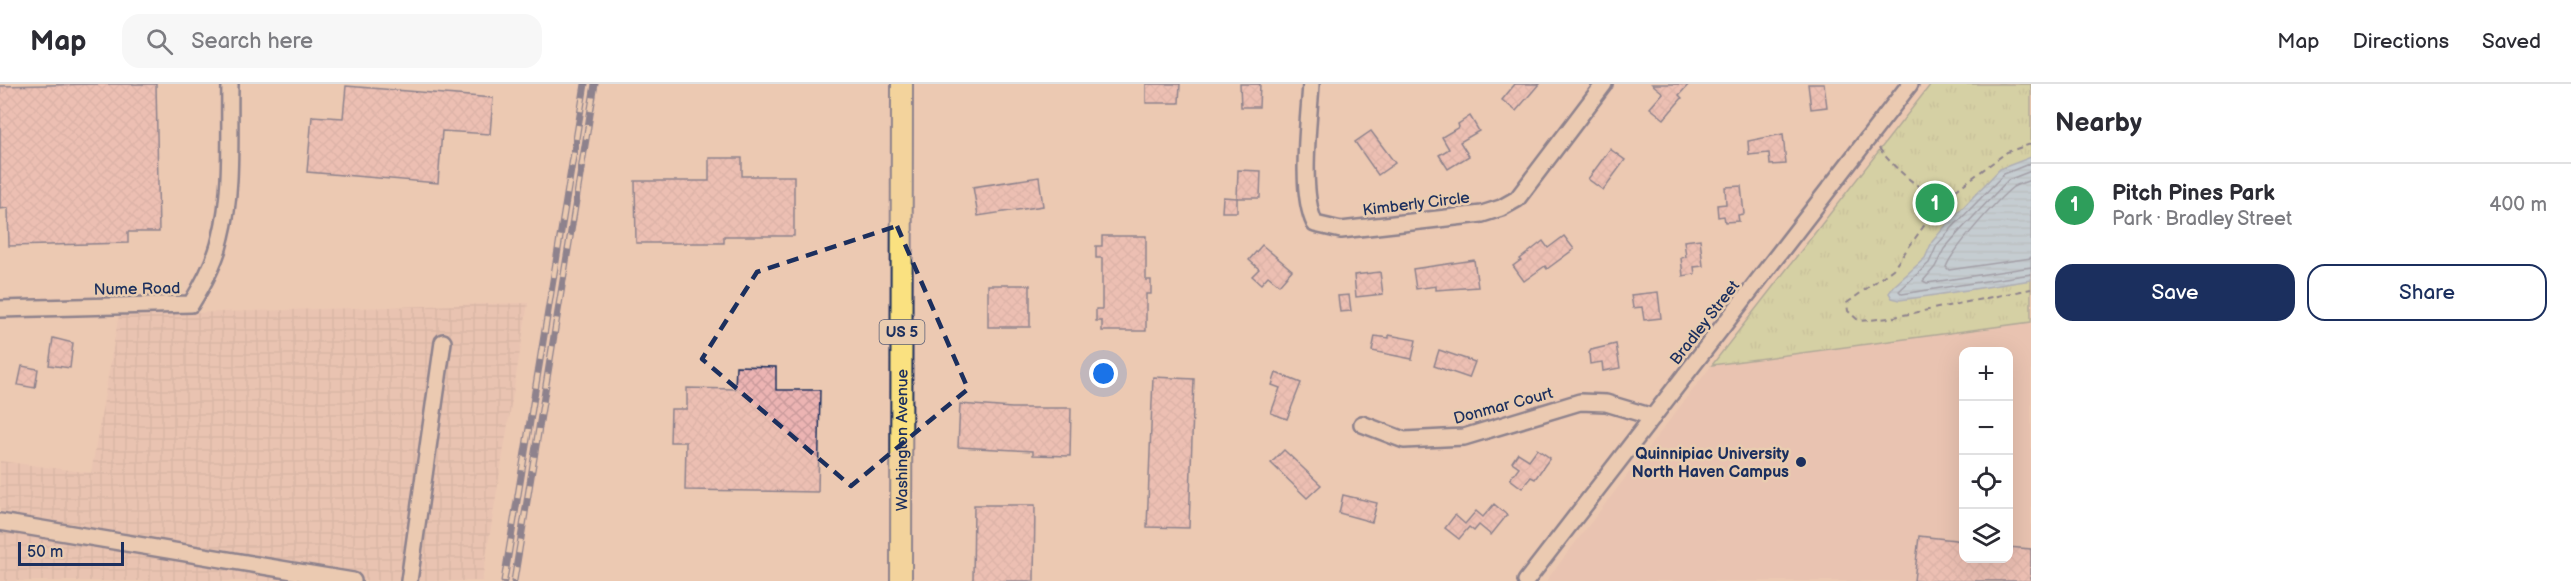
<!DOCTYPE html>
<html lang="en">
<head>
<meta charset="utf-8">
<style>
	:root { --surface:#fff; --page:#f7f7f7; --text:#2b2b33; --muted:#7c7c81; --line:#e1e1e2; --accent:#1b2f5e }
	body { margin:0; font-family:"Balsamiq Sans",sans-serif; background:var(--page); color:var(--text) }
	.controls { position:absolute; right:18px; bottom:18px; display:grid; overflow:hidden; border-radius:12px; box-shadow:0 6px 24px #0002 }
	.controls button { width:54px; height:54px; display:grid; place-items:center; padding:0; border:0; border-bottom:2px solid var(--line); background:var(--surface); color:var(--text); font:30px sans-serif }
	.scale { position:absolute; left:18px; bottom:15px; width:106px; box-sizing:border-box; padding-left:6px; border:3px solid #1b2f5e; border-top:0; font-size:16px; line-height:21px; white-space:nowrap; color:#1b2f5e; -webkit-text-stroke:4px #e9ccb0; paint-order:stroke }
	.you { position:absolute; left:1104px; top:290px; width:21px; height:21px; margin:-15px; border:4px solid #fff; border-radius:50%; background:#1a73e8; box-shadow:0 0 0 9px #1a73e833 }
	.badge { display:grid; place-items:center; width:39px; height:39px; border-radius:50%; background:var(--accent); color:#fff; font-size:20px; font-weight:700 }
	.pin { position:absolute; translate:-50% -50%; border:3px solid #fff; box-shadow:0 2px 6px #0006 }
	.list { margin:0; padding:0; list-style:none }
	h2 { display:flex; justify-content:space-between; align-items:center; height:78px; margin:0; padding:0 24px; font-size:26px }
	h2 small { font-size:20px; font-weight:400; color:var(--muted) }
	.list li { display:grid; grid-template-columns:39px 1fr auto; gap:18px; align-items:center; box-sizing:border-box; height:84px; padding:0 24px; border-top:2px solid var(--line) }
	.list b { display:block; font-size:22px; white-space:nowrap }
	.list p { margin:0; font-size:20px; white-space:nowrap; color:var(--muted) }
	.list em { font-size:20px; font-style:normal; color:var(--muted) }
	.actions { display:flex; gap:12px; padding:18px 24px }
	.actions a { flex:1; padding:14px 0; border:2px solid var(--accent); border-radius:18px; text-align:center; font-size:21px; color:var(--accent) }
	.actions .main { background:var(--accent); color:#fff }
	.icon { flex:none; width:33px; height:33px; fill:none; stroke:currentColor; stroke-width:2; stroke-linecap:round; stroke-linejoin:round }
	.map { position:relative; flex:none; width:2031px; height:497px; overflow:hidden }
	header { display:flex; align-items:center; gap:36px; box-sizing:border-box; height:84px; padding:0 30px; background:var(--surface); border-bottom:2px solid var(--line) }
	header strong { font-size:28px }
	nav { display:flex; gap:33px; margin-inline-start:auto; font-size:21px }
	.search { width:420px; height:54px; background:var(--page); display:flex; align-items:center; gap:15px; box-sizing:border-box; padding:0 21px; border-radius:18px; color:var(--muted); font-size:22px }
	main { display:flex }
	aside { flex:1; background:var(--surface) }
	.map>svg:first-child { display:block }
</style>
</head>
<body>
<header>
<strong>Map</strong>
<div class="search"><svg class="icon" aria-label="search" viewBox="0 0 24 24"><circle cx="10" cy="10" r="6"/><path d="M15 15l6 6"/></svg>Search here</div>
<nav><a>Map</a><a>Directions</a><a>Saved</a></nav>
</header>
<main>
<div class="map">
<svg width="2031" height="497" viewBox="0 0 2031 497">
	<defs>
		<pattern id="industrial-grid" width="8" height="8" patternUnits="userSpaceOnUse" patternTransform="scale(1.5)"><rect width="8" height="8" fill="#e4bdaf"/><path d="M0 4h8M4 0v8" fill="none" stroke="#c3a399"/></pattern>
		<pattern id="park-tufts" width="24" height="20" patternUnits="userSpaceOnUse" patternTransform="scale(1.5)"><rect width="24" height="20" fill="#b9d992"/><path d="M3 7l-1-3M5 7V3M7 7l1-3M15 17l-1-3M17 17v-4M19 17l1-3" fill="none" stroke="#9ebb80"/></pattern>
		<pattern id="water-rules" width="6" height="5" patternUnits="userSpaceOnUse" patternTransform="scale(1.5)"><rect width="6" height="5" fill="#96d2f6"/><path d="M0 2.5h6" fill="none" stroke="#81b5d5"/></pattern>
		<pattern id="building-cross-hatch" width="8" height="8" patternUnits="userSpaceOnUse" patternTransform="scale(1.5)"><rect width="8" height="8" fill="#ecb4b3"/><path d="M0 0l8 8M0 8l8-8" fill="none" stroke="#ca9b9c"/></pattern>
	</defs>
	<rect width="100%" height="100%" fill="#ecc9b2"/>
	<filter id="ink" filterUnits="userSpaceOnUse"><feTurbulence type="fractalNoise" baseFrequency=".0167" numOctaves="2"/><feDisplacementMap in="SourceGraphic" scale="12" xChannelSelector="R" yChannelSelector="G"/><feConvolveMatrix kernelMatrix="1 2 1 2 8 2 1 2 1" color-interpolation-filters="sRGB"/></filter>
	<g filter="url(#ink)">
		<path fill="#e4bdaf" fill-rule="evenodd" d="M2031 238V497H1546L1712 281ZM1964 268H2008V474H1964Z"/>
		<polygon fill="url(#industrial-grid)" points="528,219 482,497 0,497 0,377 91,389 119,231"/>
		<polygon fill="url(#park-tufts)" stroke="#6a8478" stroke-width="1.5" points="1931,0 2031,0 2031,238 1712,281"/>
		<polygon fill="url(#water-rules)" stroke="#6591b9" stroke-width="1.5" points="2031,73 2031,196 1929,212 1900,216 1892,214 1889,209 1894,202 1925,174 1932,158 1948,139 2000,85"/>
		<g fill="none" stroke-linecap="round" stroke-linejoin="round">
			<g stroke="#4c709b" stroke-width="1.5">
				<polyline points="2031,79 2004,90 1952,144 1937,161 1929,179 1899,207 1902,210 2031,190"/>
				<polyline points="2031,87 2008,96 1958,149 1944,165 1935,183 1923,197 1927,199 2031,183"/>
				<path d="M2031 96C2025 98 2018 100 2013 103 1997 116 1953 165 1946 183L1949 186 2031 174"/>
			</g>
		</g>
		<g fill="url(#building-cross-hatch)" stroke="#1b2f5e" stroke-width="1.5">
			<polygon points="95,0 156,0 159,148 128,148 128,159 9,162 8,124 0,125 0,2"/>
			<polygon points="1146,0 1180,0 1179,19 1146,19"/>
			<polygon points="1240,0 1260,0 1259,23 1241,23"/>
			<polygon points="1515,0 1539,0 1516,27 1502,16"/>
			<polygon points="1652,0 1689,0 1679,11 1682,14 1664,35 1650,24 1663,9"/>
			<polygon points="1808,0 1824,0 1827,23 1811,25"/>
			<polygon points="346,2 493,14 490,50 442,47 438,99 307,88 312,32 343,34"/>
			<polygon points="1470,32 1479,47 1460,58 1469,72 1448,85 1439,71 1449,65 1442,53 1459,43 1458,40"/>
			<polygon points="1371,47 1395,79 1378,91 1355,58"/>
			<polygon points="1783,50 1786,80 1770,81 1769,69 1749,71 1748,57"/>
			<polygon points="1610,65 1625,76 1603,106 1588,95"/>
			<polygon points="709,74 742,74 742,92 794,92 794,152 724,152 724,159 636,159 635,97 709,97"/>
			<polygon points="1238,86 1261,87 1260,114 1237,114"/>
			<polygon points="1039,93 1043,122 978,132 973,103"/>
			<polygon points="1741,102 1744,130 1738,131 1739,137 1725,138 1724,132 1718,133 1717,121 1726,120 1725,103"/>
			<polygon points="1223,113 1237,114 1237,128 1222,128"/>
			<polygon points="1102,152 1146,152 1146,196 1151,196 1151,210 1146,210 1146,247 1102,247 1102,237 1096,237 1096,225 1102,225 1102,174 1096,174 1096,162 1102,162"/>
			<polygon points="1564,152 1574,165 1547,185 1545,182 1524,197 1513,182 1521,176 1520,175 1543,157 1548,164"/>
			<polygon points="1700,155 1703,182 1694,183 1695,190 1683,192 1681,174 1686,173 1684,157"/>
			<polygon points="1262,161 1292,186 1279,201 1268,192 1261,200 1252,192 1259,185 1249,176"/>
			<polygon points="1474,176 1478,203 1436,206 1436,202 1416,205 1413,185"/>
			<polygon points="1380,188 1383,210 1356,213 1354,191"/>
			<rect x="988" y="201" width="42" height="42"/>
			<polygon points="1658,208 1661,234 1644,236 1642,223 1633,224 1631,211"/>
			<polygon points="1349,211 1351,227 1340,228 1338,212"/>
			<polygon points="1389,251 1416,256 1412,275 1372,267 1375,252 1389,254"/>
			<polygon points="53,254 73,259 70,284 49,281"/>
			<polygon points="1616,260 1620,284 1603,287 1602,278 1590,280 1589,269 1591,266"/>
			<polygon points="1439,266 1475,278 1469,294 1434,282"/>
			<polygon points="22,282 38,285 35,304 18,301"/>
			<polygon points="736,282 776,283 776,306 820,306 818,408 685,406 686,358 670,358 671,325 687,325 687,304 735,305"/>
			<polygon points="1276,289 1301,299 1287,335 1271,329 1280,304 1272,301"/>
			<polygon points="1153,293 1194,295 1189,444 1147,443"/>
			<polygon points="960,320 1012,324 1071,324 1070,372 1033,371 1033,367 958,363"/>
			<polygon points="1537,365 1550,374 1535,395 1531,393 1522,404 1510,395 1519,383 1512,378 1518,369 1529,376"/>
			<polygon points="1284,366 1321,401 1307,414 1271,379"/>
			<polygon points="1343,411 1377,419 1372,438 1339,429"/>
			<polygon points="1494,420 1507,431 1491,451 1479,441 1474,447 1469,443 1459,455 1445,444 1455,431 1465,440 1476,427 1483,433"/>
			<polygon points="974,421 1035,421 1034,497 973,497"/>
			<polygon points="1919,452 1964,457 1964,474 2008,474 2008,463 2031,465 2031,497 1914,497"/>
		</g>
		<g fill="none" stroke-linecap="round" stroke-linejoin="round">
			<g stroke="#1b2f5e" stroke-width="20">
				<g id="minor">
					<path d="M1311 0C1309 37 1299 108 1315 140L1341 146 1482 130 1501 124 1517 115 1604 0"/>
					<path d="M0 225 191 220C204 199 216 177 221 153 233 106 229 49 230 0"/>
					<polyline points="1362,340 1404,356 1464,353 1580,318 1606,319 1653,333"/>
					<polyline points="0,438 353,497"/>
					<polyline points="409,497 443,258"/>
					<polyline points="1526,497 1910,0"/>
				</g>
			</g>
			<g stroke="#1b2f5e" stroke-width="24">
				<g id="major">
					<path id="s1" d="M901 497 902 0"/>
				</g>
			</g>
			<g stroke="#1b2f5e" stroke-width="2" stroke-dasharray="6 4.5" stroke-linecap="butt">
				<polyline points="2031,60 2007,68 1952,109 1926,139 1893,185 1847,219 1848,227 1859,237 1889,234 2031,205"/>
				<path d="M1879 64C1896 87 1918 103 1942 118"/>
			</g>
			<use href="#minor" stroke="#e9ccb0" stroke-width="15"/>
			<use href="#major" stroke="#fae180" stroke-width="20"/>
			<g stroke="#1b2f5e" stroke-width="7">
				<g id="rail">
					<polyline points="504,497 585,0"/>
					<polyline points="514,497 595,0"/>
				</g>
			</g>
			<use href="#rail" stroke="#e9ccb0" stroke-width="4.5" stroke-dasharray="14" stroke-linecap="butt"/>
		</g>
	</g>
	<path d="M0 0H2031V497H0ZM897 142 968 305 851 402 702 275 757 188Z" fill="#ecc9b2" fill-opacity=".55" fill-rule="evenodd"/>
	<path fill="none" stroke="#1b2f5e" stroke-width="4.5" stroke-dasharray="12 8" stroke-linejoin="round" d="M897 142 968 305 851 402 702 275 757 188Z"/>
	<circle fill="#1b2f5e" stroke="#e9ccb0" stroke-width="2" cx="1801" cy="378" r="6"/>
	<g text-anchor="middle" stroke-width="5" stroke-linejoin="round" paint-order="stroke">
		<rect fill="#e9ccb0" stroke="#595e77" stroke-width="1.5" x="879.5" y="236" width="45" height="24" rx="4.5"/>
		<g font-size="15" font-weight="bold" fill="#1b2f5e">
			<text x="902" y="253">US 5</text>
		</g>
		<g font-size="16" fill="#1b2f5e" stroke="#e9ccb0">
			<text transform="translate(1416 119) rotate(-7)" y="6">Kimberly Circle</text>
			<text transform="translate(137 204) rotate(-1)" y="6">Nume Road</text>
			<text transform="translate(1704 238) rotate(-52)" y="6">Bradley Street</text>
			<text transform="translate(1503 321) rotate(-15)" y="6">Donmar Court</text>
			<text dy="6" stroke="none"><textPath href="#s1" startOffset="141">Washington Avenue</textPath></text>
		</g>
		<g font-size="16" font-weight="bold" fill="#1b2f5e" stroke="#e9ccb0" text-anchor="end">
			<text x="1789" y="375">Quinnipiac University<tspan x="1789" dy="18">North Haven Campus</tspan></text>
		</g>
	</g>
</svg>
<div class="controls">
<button>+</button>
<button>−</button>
<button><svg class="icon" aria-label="locate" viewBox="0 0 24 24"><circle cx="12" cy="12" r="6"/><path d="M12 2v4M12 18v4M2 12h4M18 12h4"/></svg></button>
<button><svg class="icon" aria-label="layers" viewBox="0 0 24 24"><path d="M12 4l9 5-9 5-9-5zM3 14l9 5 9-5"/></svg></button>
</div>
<div class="scale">50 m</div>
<div class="you"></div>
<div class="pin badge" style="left:1935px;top:119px;background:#2e9e5b">1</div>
</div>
<aside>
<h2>Nearby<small></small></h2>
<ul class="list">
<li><span class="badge" style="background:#2e9e5b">1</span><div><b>Pitch Pines Park</b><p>Park · Bradley Street</p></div><em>400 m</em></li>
</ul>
<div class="actions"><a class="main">Save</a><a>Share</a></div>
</aside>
</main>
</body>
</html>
